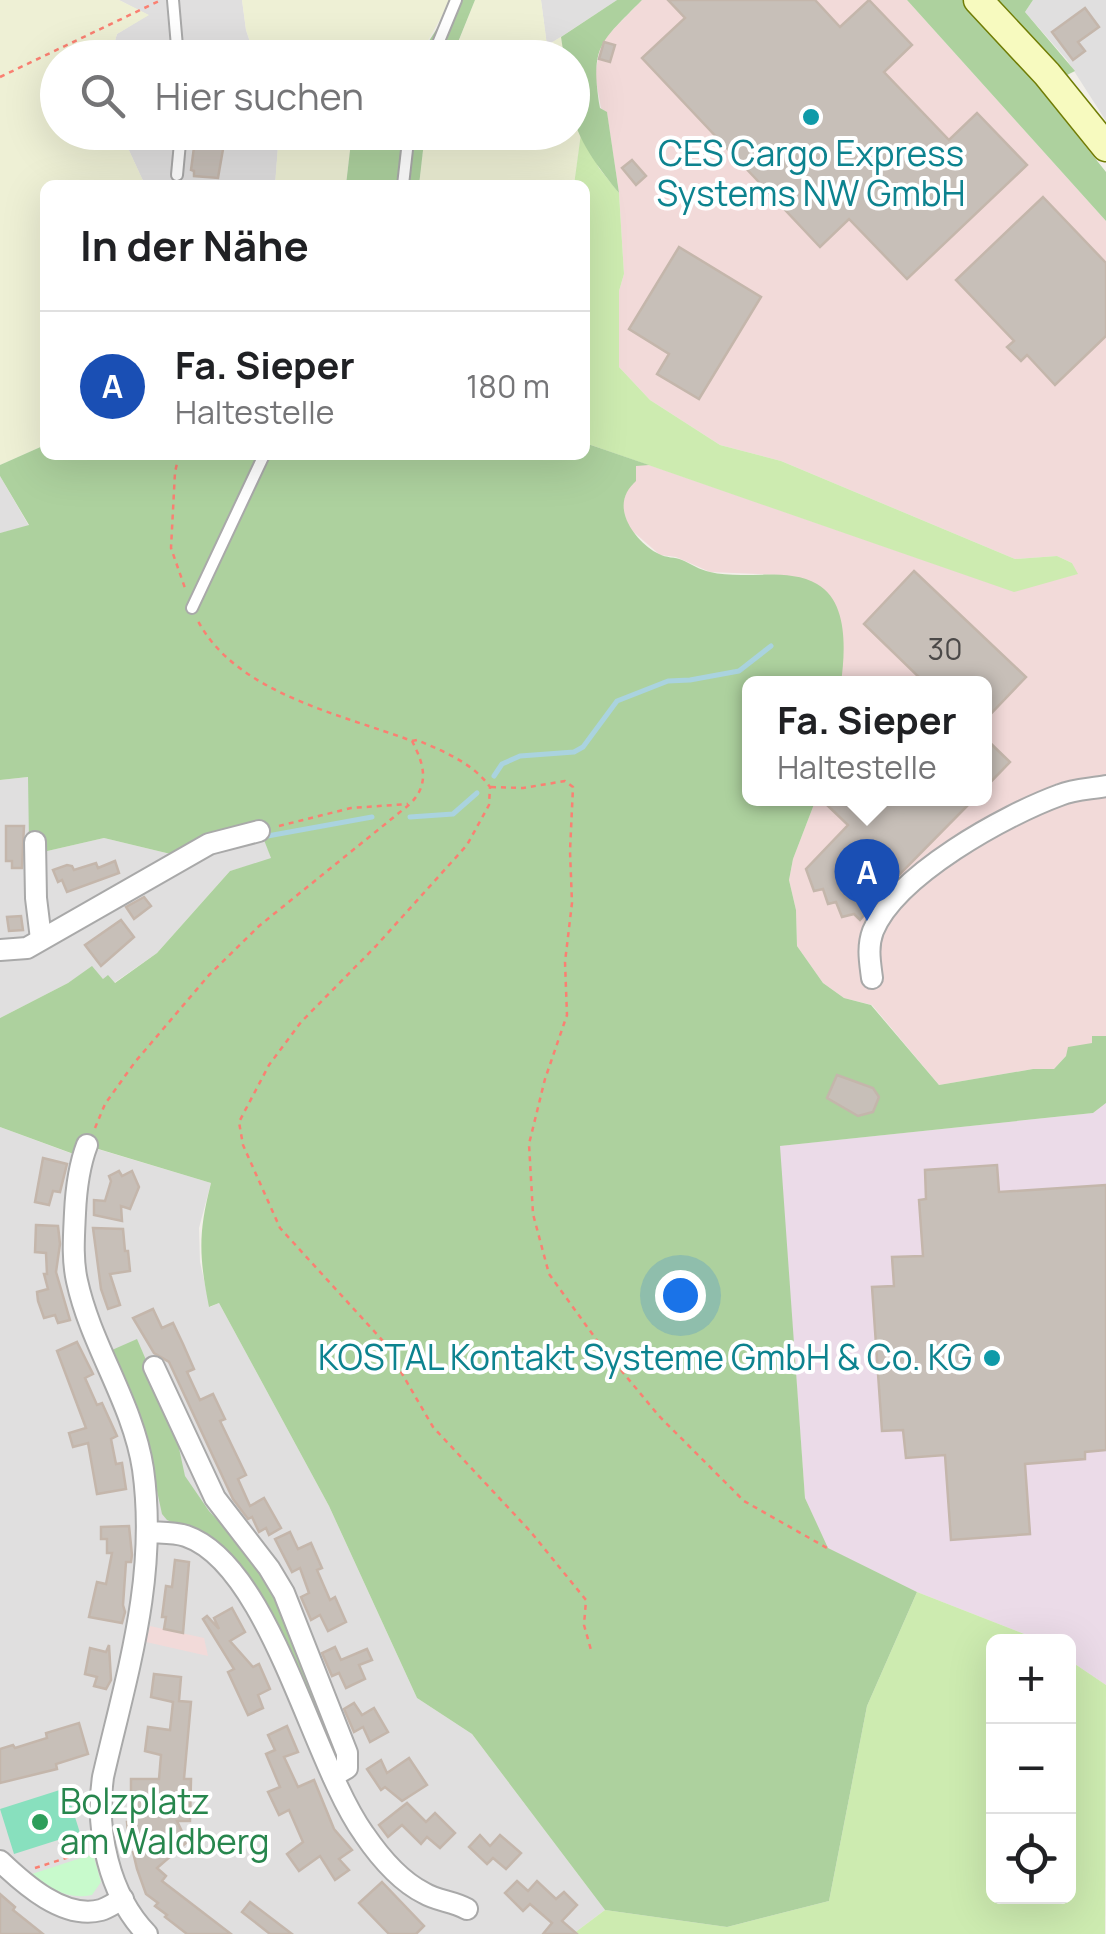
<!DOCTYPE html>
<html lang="de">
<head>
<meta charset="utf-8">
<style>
	:root { --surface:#fff; --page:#f6f6f6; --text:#202124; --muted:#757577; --line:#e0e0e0; --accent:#111827 }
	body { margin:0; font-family:Manrope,sans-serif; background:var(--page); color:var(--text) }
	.controls { position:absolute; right:30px; bottom:30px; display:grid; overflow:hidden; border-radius:15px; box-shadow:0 10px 40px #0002 }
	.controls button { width:90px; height:90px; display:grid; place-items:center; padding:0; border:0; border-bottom:2px solid var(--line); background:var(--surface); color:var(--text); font:50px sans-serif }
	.you { position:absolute; left:680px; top:1295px; width:35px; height:35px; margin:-25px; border:8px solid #fff; border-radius:50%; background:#1a73e8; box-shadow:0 0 0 15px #1a73e833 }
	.badge { display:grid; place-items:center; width:65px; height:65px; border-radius:50%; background:var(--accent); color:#fff; font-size:32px; font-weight:700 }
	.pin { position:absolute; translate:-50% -82px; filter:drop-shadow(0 2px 5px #0008) }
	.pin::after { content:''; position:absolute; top:52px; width:35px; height:30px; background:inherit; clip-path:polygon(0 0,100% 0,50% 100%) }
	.popup { position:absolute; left:742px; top:676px; width:250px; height:130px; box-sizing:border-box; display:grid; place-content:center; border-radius:15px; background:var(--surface); filter:drop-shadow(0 2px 8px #0005); font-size:32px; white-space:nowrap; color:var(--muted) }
	.popup b { font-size:38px; color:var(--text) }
	.popup::after { content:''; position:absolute; left:50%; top:100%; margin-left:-20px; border:20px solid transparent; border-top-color:var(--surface) }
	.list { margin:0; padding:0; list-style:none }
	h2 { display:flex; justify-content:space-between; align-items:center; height:130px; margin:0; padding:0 40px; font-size:42px }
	h2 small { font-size:32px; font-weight:400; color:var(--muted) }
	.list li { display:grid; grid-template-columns:65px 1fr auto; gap:30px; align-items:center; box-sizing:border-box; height:150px; padding:0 40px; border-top:2px solid var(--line) }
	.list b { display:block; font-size:38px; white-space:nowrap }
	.list p { margin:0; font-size:32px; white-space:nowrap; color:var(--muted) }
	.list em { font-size:32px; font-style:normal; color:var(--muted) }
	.icon { flex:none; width:55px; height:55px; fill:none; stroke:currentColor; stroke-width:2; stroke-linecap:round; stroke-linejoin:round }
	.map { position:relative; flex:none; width:1106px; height:1934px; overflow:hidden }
	.search { position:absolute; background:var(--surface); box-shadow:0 10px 40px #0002; left:40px; top:40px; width:550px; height:110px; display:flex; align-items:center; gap:25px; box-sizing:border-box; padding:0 35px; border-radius:55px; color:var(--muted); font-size:38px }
	.panel { position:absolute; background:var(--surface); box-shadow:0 10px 40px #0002; left:40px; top:180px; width:550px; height:280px; border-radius:15px }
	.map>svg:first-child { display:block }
</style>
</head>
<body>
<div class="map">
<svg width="1106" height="1934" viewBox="0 0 1106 1934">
	<rect width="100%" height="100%" fill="#f2efe9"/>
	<g fill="#e0dfdf">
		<polygon points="119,0 242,0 246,30 255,57 110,58 117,34 148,15"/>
		<polygon points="541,0 617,0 547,46"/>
		<polygon points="1033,0 1106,0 1106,121 1067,60 1025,12"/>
		<polygon points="121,133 279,133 275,185 145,185"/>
		<polygon points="0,476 29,526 0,533"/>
		<polygon points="29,777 29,841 43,852 104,838 183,857 262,835 272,859 230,871 157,953 114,983 103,979 92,967 68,983 0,1018 0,780"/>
		<polygon points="0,1127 89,1160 94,1148 211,1183 199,1228 200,1262 210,1307 219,1303 329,1506 417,1698 472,1734 605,1910 573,1934 0,1934"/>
	</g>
	<g fill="#f2dad9">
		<polygon points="642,0 907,0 1106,221 1106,1036 1092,1036 1092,1043 1066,1056 1054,1069 1033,1069 939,1085 872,1005 844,998 823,983 797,946 796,910 789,880 793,859 816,799 984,798 984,684 841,683 843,640 838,611 781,575 710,572 676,557 660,555 629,528 622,505 636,465 649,465 1013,591 1077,574 1072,563 1057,556 1015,559 781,461 720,445 650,400 619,367 619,291 624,274 619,193 607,113 601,108 595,75 601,42"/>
		<polygon points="150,1626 204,1638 208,1656 146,1642"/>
	</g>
	<polygon fill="#ebdbe8" points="1106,1103 1106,1685 1069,1660 1068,1642 1042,1641 917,1592 827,1548 805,1498 779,1146 1093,1113"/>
	<g fill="#eef0d5">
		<polygon points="0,0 119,0 149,15 117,34 110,57 58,58 58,132 121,133 145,185 45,185 45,445 0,465"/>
		<polygon points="242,0 451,0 418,58 255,57 246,30"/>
		<polygon points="475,0 541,0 547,45 561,37 564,57 452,58"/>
		<polygon points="573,109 581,133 574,185 419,185 425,133 572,132"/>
		<polygon points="279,133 352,133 346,185 275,185"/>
	</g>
	<g fill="#cdebb0">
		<polygon points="581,133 599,168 619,193 624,274 619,291 619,367 650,400 720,445 781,461 1015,559 1057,556 1072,563 1078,574 1014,592 585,443 585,185 574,185"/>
		<polygon points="917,1592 1042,1641 994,1642 994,1896 1068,1896 1069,1660 1106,1685 1105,1934 573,1934 605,1910 727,1927 829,1901 867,1706"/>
	</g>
	<g fill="#add19e">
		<polygon points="461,0 475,0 452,57 418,58 438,27 447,31"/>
		<path d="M617 0H642C600 43 590 45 600 108L607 112 619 193C601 171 573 136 572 106 572 92 572 74 572 58L564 57 561 37Z"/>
		<polygon points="907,0 964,0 1041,78 1036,84 1106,172 1106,221"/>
		<polygon points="996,0 1033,0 1025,12 1075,71 1065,76"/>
		<polygon points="352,133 425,133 419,185 346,185"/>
		<path d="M585 443 649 465 636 466V481C626 490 621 501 625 515 629 530 644 547 659 554 666 558 675 557 682 560 691 564 700 570 710 572 741 580 788 567 817 584 849 602 845 653 841 683L750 684V798L816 799 793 859 789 880 796 910 797 946 823 983 844 998 871 1005 939 1085 1033 1069H1054L1066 1056 1068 1047 1092 1043V1036H1106V1103L1093 1113 780 1146 805 1498 828 1548 917 1592 867 1706 829 1901 727 1927 605 1910 472 1734 417 1698 329 1506 219 1303 209 1307C199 1256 198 1234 211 1183L95 1148 90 1160 0 1127V1018L68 983 92 966 103 979 108 975 115 983 157 953 230 871 271 858 262 835 183 857 104 838 43 852 29 842 28 777 0 780V533L29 525 0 476V465L45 445V455H585Z"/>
		<polygon points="137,1339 174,1425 185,1476 209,1511 265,1570 343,1759 336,1764 204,1536 167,1520 162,1514 144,1431 112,1350"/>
	</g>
	<path fill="#c8facc" d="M93 1854 101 1882 92 1895C67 1900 51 1889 32 1874Z"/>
	<polygon fill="#88e0be" points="66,1788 80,1833 14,1854 0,1809"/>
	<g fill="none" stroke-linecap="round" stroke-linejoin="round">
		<g stroke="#aad3df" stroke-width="5">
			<polyline points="494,776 502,764 520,756 574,752 583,747 617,701 668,681 690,680 739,671 771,646"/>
			<polyline points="410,817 453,814 477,793"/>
			<polyline points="262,837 372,817"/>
		</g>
	</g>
	<g fill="#c7bfb8" stroke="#c4b6ab" stroke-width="2.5">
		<polygon points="668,0 815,0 840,27 869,0 912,45 884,72 949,140 977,113 1027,165 907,279 849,219 820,247 642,58 685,18"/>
		<polygon points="1085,8 1099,27 1078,42 1085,51 1073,60 1052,32"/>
		<polygon points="604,42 615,45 610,62 599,59"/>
		<polygon points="196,132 226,132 218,178 194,176 194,171 191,170"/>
		<polygon points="632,160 646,176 636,185 622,168"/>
		<polygon points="1043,197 1106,263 1106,336 1055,385 1027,355 1021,361 1007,347 1014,341 956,280"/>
		<polygon points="679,247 761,297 699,399 657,374 669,354 629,329"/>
		<polygon points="914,571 1026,677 984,721 984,684 926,684 864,624"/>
		<polygon points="984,737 1010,762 984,789"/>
		<polygon points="836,798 975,798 894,880 860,920 854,914 842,917 836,902 828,904 823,889 814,891 806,869 848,825 828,806"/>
		<polygon points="6,826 24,826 22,868 12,868 12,861 6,861"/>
		<polygon points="115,861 119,873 67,892 62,880 58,882 53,870 67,865 72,866 74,870 96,863 98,868"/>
		<polygon points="144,897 151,906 134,919 126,907"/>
		<polygon points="21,916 23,930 9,931 7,917"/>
		<polygon points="121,920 134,937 101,966 85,945"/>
		<polygon points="837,1075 873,1088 879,1097 873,1112 858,1116 827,1098"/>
		<polygon points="43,1158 67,1164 60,1192 53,1191 49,1205 35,1202"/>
		<polygon points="997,1165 999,1192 1106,1185 1106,1450 1085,1452 1085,1459 1025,1464 1030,1534 951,1540 945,1455 906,1458 903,1430 882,1431 872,1287 894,1286 892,1257 923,1256 919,1200 926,1199 925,1170"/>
		<polygon points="119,1171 122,1176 132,1171 139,1187 130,1209 121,1206 122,1221 94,1215 94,1200 105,1201 111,1181 109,1176"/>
		<polygon points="36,1225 58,1226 60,1244 56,1272 70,1320 58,1323 55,1315 44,1318 38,1301 37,1292 48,1289 44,1274 47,1274 46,1253 35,1252"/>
		<polygon points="93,1228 123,1229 125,1251 128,1251 130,1271 110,1274 120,1305 108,1309 101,1289"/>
		<polygon points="153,1309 162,1328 173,1323 183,1344 194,1369 187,1372 200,1400 213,1394 225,1419 220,1421 246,1475 238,1479 250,1506 264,1498 281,1528 269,1535 266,1528 259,1532 252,1517 248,1519 233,1499 169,1362 154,1353 133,1318"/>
		<polygon points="77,1342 93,1374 85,1378 97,1405 102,1403 117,1436 111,1439 116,1464 122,1463 126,1489 97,1494 88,1443 73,1447 69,1433 86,1428 57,1351"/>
		<polygon points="129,1526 132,1555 131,1562 126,1562 123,1605 125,1612 122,1623 89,1617 97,1582 106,1584 112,1553 107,1553 107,1539 101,1539 101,1527"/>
		<polygon points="290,1532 298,1549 311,1543 322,1568 317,1570 330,1600 335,1597 346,1622 328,1631 320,1615 311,1620 301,1597 309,1593 300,1568 292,1572 275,1539"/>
		<polygon points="175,1560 189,1562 183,1633 164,1629 166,1617 162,1617 166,1586 172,1587"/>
		<polygon points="232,1608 245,1632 230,1641 253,1667 259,1664 270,1689 258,1695 263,1708 248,1715 228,1672 234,1669 203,1619 207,1616 219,1629 214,1618"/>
		<polygon points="109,1645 111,1680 106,1689 94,1686 97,1677 85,1674 90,1648 106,1652"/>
		<polygon points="335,1647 341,1660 367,1649 372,1660 359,1665 365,1679 346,1688 339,1673 332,1676 322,1653"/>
		<polygon points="154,1674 181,1677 179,1701 191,1702 184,1779 191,1779 190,1821 177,1821 187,1842 157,1868 166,1876 162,1881 231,1934 187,1934 165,1917 167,1915 155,1906 158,1903 146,1894 137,1869 133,1852 136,1851 128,1832 127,1822 131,1822 131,1779 159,1779 161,1755 145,1751 148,1727 170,1730 173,1702 151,1697"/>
		<polygon points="354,1703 362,1715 374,1708 388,1732 370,1742 363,1727 354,1732 344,1709"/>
		<polygon points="79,1723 88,1754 56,1764 57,1769 0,1783 0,1749 13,1745 15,1748 47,1738 46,1733"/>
		<polygon points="287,1726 298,1752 284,1757 298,1787 314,1780 334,1829 352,1850 339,1859 349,1870 335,1880 320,1856 299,1871 287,1854 303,1842 289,1810 279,1815 268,1792 280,1787 266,1754 275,1750 268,1735"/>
		<polygon points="409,1758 427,1785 402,1801 385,1787 381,1790 367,1769 381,1760 387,1773"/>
		<polygon points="407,1803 426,1822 435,1813 455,1833 440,1848 427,1837 421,1844 402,1825 388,1837 379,1825"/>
		<polygon points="480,1835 490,1846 500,1835 521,1853 506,1869 493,1858 487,1864 469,1847"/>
		<polygon points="517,1881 528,1891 537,1881 556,1899 564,1892 577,1905 562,1921 577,1934 543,1934 552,1923 530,1904 523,1911 505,1893"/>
		<polygon points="382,1882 424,1926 416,1934 389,1934 359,1903"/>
		<polygon points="0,1894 15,1907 13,1910 43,1934 0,1934"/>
		<polygon points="250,1902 292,1934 270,1934 242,1912"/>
	</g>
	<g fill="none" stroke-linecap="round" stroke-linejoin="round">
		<g stroke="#a9a9a9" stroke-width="14">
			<g id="lane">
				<polyline points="173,0 178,58"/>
				<polyline points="432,58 456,0"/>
				<polyline points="177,175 181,132"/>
				<polyline points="403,185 409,132"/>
				<polyline points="192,608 264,455"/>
			</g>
		</g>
		<g stroke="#a9a9a9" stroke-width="24">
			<g id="street">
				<polyline points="35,842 36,898 41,939"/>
				<polyline points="0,950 27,948 209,844 259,831"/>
				<path d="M872 978C870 962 867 947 873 931 896 875 1005 815 1060 795 1074 789 1091 789 1106 786"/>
				<path d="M87 1145C79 1166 76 1191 75 1213 74 1235 72 1259 77 1281 91 1346 133 1403 143 1469 158 1577 127 1673 103 1777 95 1830 109 1895 147 1934"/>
				<polyline points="154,1367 215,1498 269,1568 284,1593 347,1753 347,1768 333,1776"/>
				<path d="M148 1532C160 1533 174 1532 186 1536 270 1565 312 1762 364 1834 379 1856 400 1881 424 1893 437 1901 453 1901 467 1909"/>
				<path d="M0 1861C24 1884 64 1920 101 1910 108 1908 116 1902 123 1899"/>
			</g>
		</g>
		<g stroke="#707d05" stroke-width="31">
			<polyline id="secondary" points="978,0 1047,74 1106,147"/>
		</g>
		<g stroke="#fa8072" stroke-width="2.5" stroke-dasharray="5 5" stroke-linecap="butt">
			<polyline points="0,77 159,1"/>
			<polyline points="179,455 175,472 171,548 186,591"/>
			<path d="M412 741 417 740C443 751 473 763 490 787L489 805 467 845 376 946 301 1022 269 1065 239 1122 243 1145 280 1228 383 1341 433 1427 530 1531 586 1600 584 1625 591 1650"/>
			<polyline points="491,787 523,788 565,781 573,787 570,851 572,903 565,962 567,1015 545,1079 529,1144 533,1214 549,1274 601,1346 659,1416 744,1501 827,1548"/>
			<polyline points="279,826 351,808 408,804"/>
			<path d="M95 1128 105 1104 135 1062 209 975 259 926 410 804C430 784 424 764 412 741 340 714 236 693 198 621"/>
			<polyline points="35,1868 85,1852"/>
		</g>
		<use href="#lane" stroke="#fff" stroke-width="10"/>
		<use href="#street" stroke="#fff" stroke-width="20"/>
		<use href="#secondary" stroke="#f7fabf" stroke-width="28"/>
	</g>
	<g fill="#0f9aa8" stroke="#fff" stroke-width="4">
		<circle cx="811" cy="117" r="10"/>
		<circle cx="992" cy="1358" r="10"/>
	</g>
	<circle fill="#2e9e5b" stroke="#fff" stroke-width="4" cx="40" cy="1822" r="10"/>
	<g text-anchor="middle" stroke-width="8" stroke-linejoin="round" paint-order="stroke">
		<g font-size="30" fill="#4b4948">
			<text x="945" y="660">30</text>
		</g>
		<g font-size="35" fill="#0d838f" stroke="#fff">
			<text x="811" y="166">CES Cargo Express<tspan x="811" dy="40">Systems NW GmbH</tspan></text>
			<text x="972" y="1370" text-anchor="end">KOSTAL Kontakt Systeme GmbH &amp; Co. KG</text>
		</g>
		<g font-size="35" fill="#27864d" stroke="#fff" text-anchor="start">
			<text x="60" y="1814">Bolzplatz<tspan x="60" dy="40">am Waldberg</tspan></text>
		</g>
	</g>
</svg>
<div class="controls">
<button>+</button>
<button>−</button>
<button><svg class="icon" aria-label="locate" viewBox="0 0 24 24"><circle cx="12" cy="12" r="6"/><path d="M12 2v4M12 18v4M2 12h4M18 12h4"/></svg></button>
</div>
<div class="you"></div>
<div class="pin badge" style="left:867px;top:921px;background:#1a4fb4">A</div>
<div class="popup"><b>Fa. Sieper</b>Haltestelle</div>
<div class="search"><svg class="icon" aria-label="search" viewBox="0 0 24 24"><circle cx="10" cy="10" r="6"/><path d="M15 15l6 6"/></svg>Hier suchen</div>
<section class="panel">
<h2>In der Nähe<small></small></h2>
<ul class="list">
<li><span class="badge" style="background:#1a4fb4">A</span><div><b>Fa. Sieper</b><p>Haltestelle</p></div><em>180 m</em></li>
</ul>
</section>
</div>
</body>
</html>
